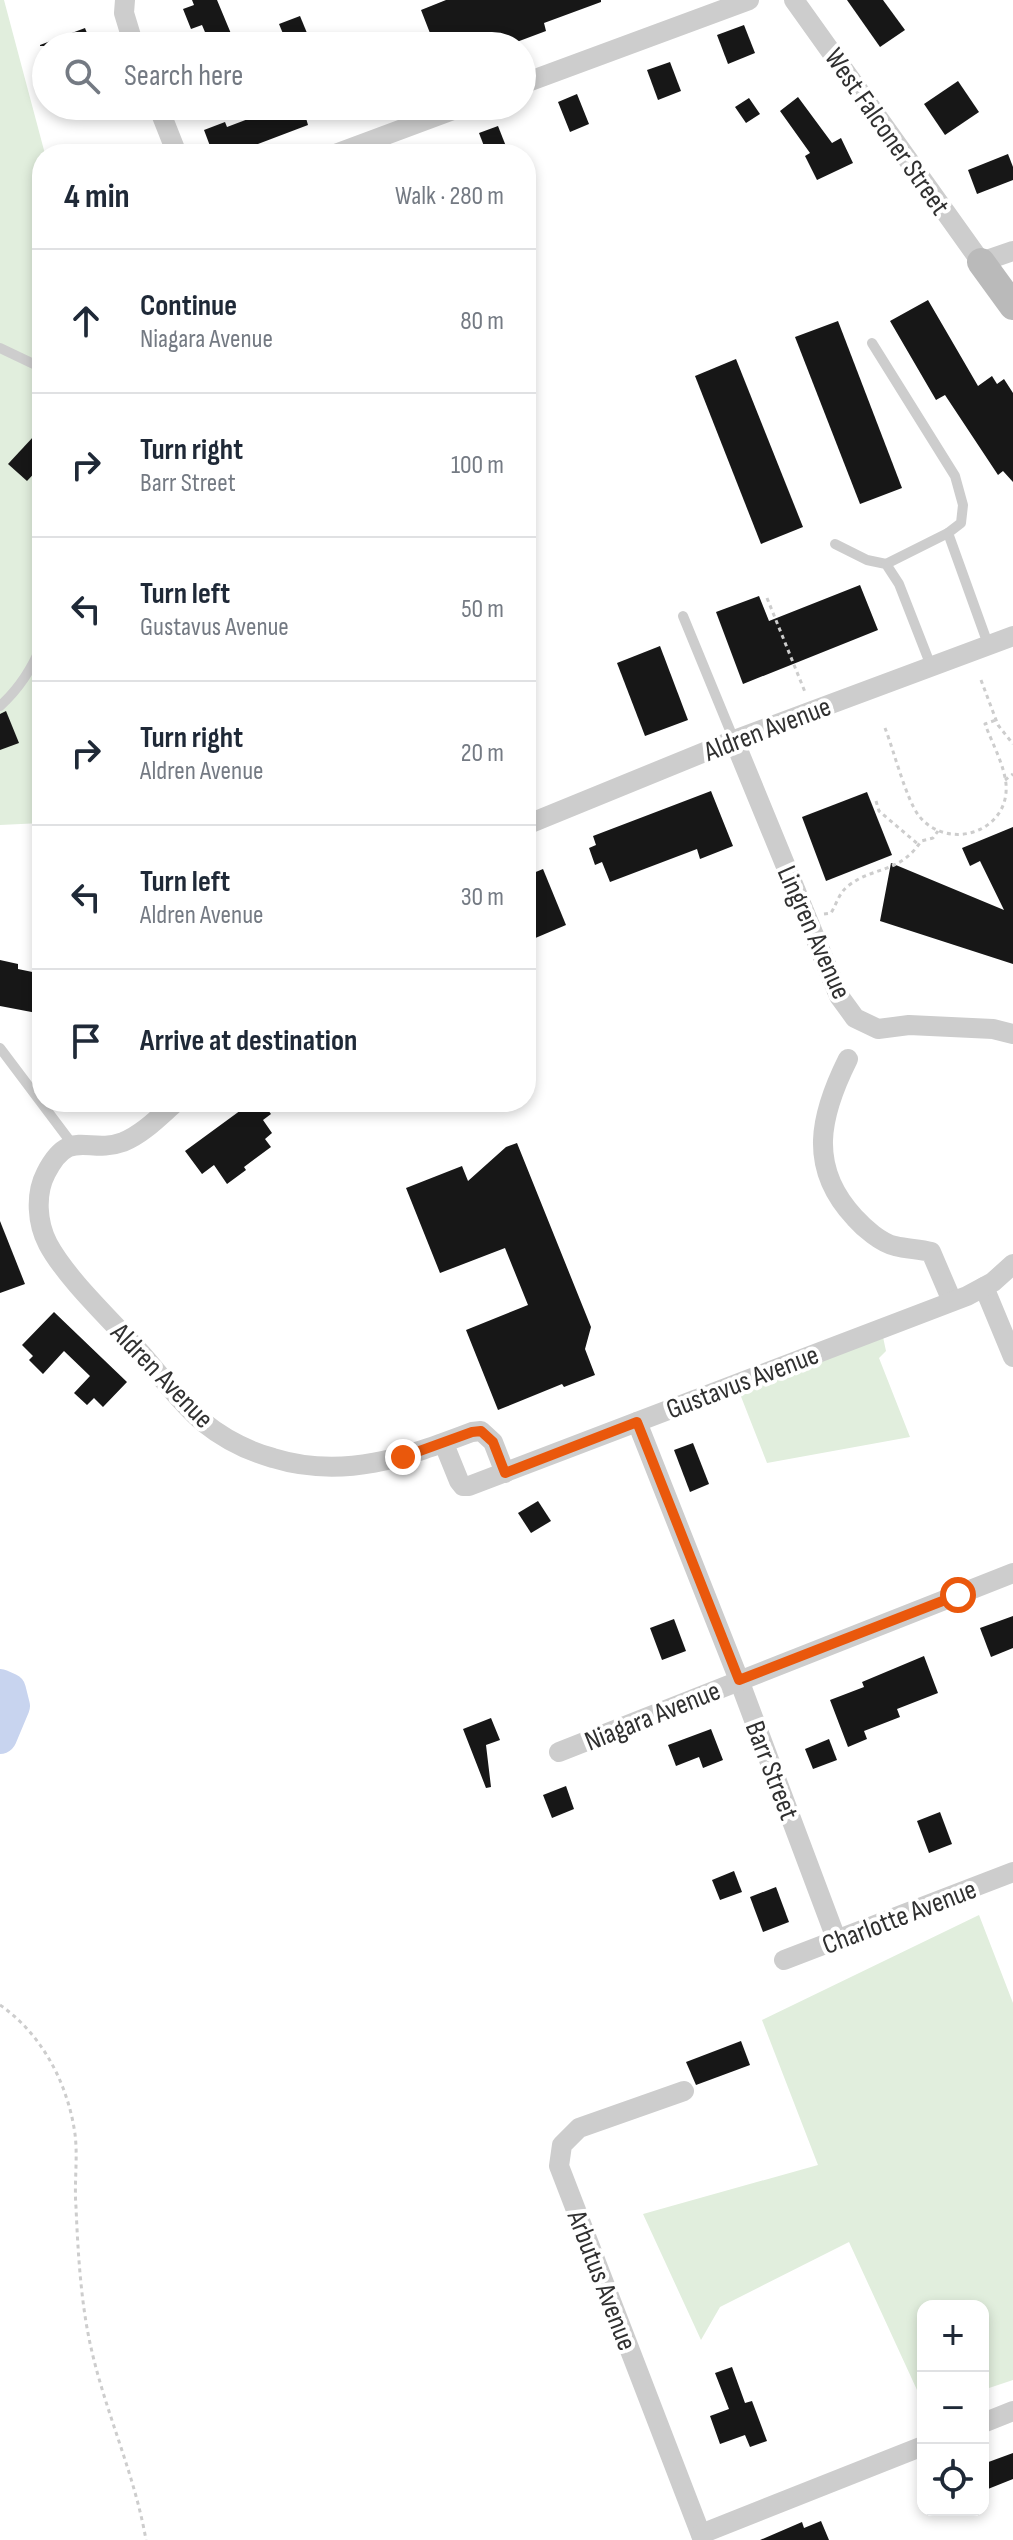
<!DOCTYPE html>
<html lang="en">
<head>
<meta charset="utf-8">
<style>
	:root { --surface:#fff; --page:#f2f2f3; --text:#1f2937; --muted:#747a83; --line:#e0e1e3 }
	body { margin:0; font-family:"Sofia Sans Condensed",sans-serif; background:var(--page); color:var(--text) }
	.controls { position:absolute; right:24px; bottom:24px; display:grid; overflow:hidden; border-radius:16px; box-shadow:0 4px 12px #0003 }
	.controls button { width:72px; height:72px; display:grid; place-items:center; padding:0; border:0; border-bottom:2px solid var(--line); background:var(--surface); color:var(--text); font:40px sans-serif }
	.stop { position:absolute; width:24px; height:24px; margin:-18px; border:6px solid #ea580c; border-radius:50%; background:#fff }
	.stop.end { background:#ea580c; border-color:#fff; box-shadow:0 2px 8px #0008 }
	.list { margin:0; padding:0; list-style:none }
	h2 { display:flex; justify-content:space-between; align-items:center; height:104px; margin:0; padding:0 32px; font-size:34px }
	h2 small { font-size:26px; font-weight:400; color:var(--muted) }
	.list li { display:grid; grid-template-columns:52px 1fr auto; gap:24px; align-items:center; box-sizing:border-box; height:144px; padding:0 32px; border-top:2px solid var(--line) }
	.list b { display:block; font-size:30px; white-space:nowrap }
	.list p { margin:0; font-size:26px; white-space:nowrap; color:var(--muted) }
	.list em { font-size:26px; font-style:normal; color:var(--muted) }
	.icon { flex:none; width:44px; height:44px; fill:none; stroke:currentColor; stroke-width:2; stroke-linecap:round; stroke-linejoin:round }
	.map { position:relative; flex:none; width:1013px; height:2540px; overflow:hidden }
	.search { position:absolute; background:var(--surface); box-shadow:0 4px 12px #0003; left:32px; top:32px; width:504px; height:88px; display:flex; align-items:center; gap:20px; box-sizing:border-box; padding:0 28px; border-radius:44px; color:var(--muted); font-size:30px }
	.panel { position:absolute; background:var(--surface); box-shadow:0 4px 12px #0003; left:32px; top:144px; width:504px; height:968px; border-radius:32px }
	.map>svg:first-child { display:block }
</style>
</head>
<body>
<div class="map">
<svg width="1013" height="2540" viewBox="0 0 1013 2540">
	<rect width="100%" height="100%" fill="#fff"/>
	<g fill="#e1eedd">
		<polygon points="0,0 4,0 45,154 42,154 42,823 0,825"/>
		<polygon points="883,1337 886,1351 879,1358 910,1437 767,1463 740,1394"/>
		<polygon points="979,1915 1013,2003 1013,2380 983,2390 983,2306 923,2306 923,2403 849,2242 720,2307 701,2340 643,2214 818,2165 762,2020"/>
	</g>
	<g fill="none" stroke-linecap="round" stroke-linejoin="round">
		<polyline stroke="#c8d4ef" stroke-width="34" points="0,1686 9,1690 13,1706 0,1737"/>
	</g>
	<g fill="#171717">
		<polygon points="192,0 217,0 232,36 210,44 202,25 191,29 183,9 194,5"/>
		<polygon points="446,0 601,0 601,2 544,23 546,31 506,46 435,46 421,10"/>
		<polygon points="847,0 883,0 905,30 880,47"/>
		<polygon points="300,16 307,33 286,41 279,24"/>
		<polygon points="744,25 755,53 728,64 717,35"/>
		<polygon points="85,28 92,46 40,46 40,45"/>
		<polygon points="670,62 681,91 658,100 647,70"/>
		<polygon points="958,81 979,112 945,135 924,104"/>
		<polygon points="577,94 589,124 570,132 558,102"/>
		<polygon points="798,97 832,143 841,138 853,163 817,180 805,156 810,153 780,111"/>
		<polygon points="749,98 760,114 746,123 735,107"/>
		<polygon points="282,106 333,107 306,118 308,125 232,154 213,154 204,130 225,122 227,127"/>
		<polygon points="498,126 509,154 487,154 479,133"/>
		<polygon points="1008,154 1013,167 1013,180 977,194 968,170"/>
		<polygon points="928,300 978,386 992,376 997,384 1004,379 1013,393 1013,482 1003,471 998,475 945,395 936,400 890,321"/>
		<polygon points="838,321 902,488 860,504 795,337"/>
		<polygon points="736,359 803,527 761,544 695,376"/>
		<polygon points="34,436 42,444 42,465 27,481 8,464"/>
		<polygon points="860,585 878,630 743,684 716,612 759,596 769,621"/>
		<polygon points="660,646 688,720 645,736 617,663"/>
		<polygon points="6,711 19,743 0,750 0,714"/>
		<polygon points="711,791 733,846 700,859 697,849 610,882 602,862 595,865 589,848 596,845 593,836"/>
		<polygon points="867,792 892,855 826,881 802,817"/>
		<polygon points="1013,827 1013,964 880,921 891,863 1004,910 980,861 970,866 962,848"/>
		<polygon points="543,869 566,925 526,942 526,876"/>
		<polygon points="0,960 18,964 18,969 42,974 42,1014 0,1006"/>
		<polygon points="252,1102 262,1102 271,1114 263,1120 272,1133 265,1139 271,1147 244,1167 246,1170 227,1184 214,1165 202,1174 185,1151"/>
		<polygon points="517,1143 591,1327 585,1349 595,1375 564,1387 562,1384 498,1410 466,1330 528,1305 505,1248 440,1273 406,1188 462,1166 468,1181 506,1147"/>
		<polygon points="0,1221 25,1284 0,1293"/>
		<polygon points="54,1312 127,1382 103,1407 94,1398 87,1405 74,1393 90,1376 64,1351 43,1374 29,1360 33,1356 22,1345"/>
		<polygon points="693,1443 709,1484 690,1492 674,1450"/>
		<polygon points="538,1501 551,1521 531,1533 518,1513"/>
		<polygon points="1013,1616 1013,1648 991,1657 980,1628"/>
		<polygon points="674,1619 686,1651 662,1660 650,1628"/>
		<polygon points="924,1656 938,1693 897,1709 900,1717 864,1731 867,1739 848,1747 830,1700 864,1687 862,1682"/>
		<polygon points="491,1718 500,1740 486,1745 491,1787 486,1788 463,1729"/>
		<polygon points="711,1729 723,1760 703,1768 699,1757 676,1766 668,1745"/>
		<polygon points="829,1739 837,1760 813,1769 805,1749"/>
		<polygon points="566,1786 574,1809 552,1818 543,1795"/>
		<polygon points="940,1812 952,1844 929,1853 917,1821"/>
		<polygon points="734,1871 742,1892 720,1900 712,1880"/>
		<polygon points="776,1887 789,1922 763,1932 750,1897"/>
		<polygon points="741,2041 750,2065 696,2085 686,2062"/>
		<polygon points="732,2367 745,2403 752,2401 767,2441 750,2447 745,2435 720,2444 710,2416 729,2409 715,2373"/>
		<polygon points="1013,2453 1013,2479 988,2489 983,2476 983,2464"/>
		<polygon points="821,2521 829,2540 760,2540 802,2522 804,2528"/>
	</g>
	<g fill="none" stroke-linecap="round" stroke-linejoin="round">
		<g stroke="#cdcdcd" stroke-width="3" stroke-dasharray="4 4" stroke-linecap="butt">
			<polyline points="767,598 805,692"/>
			<polyline points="981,680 998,725 1013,744"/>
			<path d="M885 728C894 751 906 799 919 816 948 852 1010 832 1006 784 1004 764 992 743 985 724L996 720"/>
			<polyline points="1005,780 1013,774"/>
			<polyline points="876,801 879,811 919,845"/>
			<path d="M824 914 831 913C837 903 839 893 848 886 873 866 900 874 921 841L933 838 938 831"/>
			<path d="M0 2005C42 2034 68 2084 75 2134 78 2158 74 2183 76 2207 78 2254 81 2306 92 2352 107 2416 135 2476 146 2540"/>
		</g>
		<g stroke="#cdcdcd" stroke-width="10">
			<polyline points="872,343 955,476 963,505 961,523 948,533 988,644"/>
			<polyline points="0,348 42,368"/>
			<polyline points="835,544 867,560 886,564 899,584 931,666"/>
			<polyline points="886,564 948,533"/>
			<polyline points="683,616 734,740"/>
			<path d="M0 706C20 688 32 669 42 644"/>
			<polyline points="0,1048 73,1145"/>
		</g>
		<g stroke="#cdcdcd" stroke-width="20">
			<polyline points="125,0 124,13 134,46"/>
			<polyline points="794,0 981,262 1013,251"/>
			<polyline points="522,84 749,0"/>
			<polyline points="158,106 177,154"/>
			<polyline points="335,154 464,106"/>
			<polyline points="734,740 839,996 855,1018 878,1029 909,1025 993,1029 1013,1034"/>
			<polyline points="526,825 734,740 1013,636"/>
			<path d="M848 1059C820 1115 807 1167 855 1218 864 1228 881 1243 895 1246 907 1249 919 1249 931 1252L952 1301"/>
			<path d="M176 1102C160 1116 143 1134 123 1142 88 1155 70 1126 46 1173 35 1194 37 1223 48 1244 66 1278 111 1320 138 1350 159 1373 179 1402 203 1422 224 1439 248 1451 273 1458 344 1480 406 1457 472 1432L481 1431 493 1442 505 1473"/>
			<polyline points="984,1287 1013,1357"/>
			<polyline points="637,1422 739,1680 837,1941"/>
			<polyline points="444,1444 459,1481 463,1486 469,1486 967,1296 993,1282 1013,1264"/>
			<polyline points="559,1752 1013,1573"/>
			<polyline points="784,1960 1013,1872"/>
			<polyline points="684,2091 579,2128 562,2145 559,2166 703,2540"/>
			<polyline points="983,2423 1013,2411"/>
			<polyline points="701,2534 923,2446"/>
		</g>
		<polyline stroke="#bababa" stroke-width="28" points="981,262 1013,306"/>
	</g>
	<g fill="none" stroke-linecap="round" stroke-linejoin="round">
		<polyline stroke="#ea580c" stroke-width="10" points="403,1457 472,1432 481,1431 493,1442 505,1473 637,1422 739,1680 958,1595"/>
	</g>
	<g text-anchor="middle" stroke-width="8" stroke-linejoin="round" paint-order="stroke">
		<g font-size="28" fill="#303030" stroke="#fff">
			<text transform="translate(888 131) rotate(55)" y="10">West Falconer Street</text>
			<text transform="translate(767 728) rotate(-21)" y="10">Aldren Avenue</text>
			<text transform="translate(815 932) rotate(66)" y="10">Lingren Avenue</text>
			<text transform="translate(163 1375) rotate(46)" y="10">Aldren Avenue</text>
			<text transform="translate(742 1381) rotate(-21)" y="10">Gustavus Avenue</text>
			<text transform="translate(652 1715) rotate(-22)" y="10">Niagara Avenue</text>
			<text transform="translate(773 1770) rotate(69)" y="10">Barr Street</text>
			<text transform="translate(899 1916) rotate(-21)" y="10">Charlotte Avenue</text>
			<text transform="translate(603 2280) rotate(69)" y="10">Arbutus Avenue</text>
		</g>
	</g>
</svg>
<div class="controls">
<button>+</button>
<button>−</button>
<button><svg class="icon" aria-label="locate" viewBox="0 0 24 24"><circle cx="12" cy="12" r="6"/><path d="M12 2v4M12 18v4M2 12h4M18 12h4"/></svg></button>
</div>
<div class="stop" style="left:958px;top:1595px"></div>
<div class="stop end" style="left:403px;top:1457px"></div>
<div class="search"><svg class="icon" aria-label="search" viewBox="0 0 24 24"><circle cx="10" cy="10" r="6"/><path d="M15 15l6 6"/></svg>Search here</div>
<section class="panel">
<h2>4 min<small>Walk · 280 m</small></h2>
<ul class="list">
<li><svg class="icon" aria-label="ahead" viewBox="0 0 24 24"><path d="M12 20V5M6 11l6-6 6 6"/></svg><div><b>Continue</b><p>Niagara Avenue</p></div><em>80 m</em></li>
<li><svg class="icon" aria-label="right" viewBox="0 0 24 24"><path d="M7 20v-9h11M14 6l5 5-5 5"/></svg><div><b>Turn right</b><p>Barr Street</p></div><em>100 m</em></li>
<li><svg class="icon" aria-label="left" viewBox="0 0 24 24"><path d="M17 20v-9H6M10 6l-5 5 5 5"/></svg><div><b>Turn left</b><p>Gustavus Avenue</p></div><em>50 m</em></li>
<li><svg class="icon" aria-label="right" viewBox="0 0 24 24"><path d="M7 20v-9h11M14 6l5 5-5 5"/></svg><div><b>Turn right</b><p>Aldren Avenue</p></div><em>20 m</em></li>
<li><svg class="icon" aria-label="left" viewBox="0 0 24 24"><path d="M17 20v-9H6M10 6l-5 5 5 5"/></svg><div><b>Turn left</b><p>Aldren Avenue</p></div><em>30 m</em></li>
<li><svg class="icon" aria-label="arrive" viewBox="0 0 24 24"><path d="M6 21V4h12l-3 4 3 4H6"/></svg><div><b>Arrive at destination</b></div></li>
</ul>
</section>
</div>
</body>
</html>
